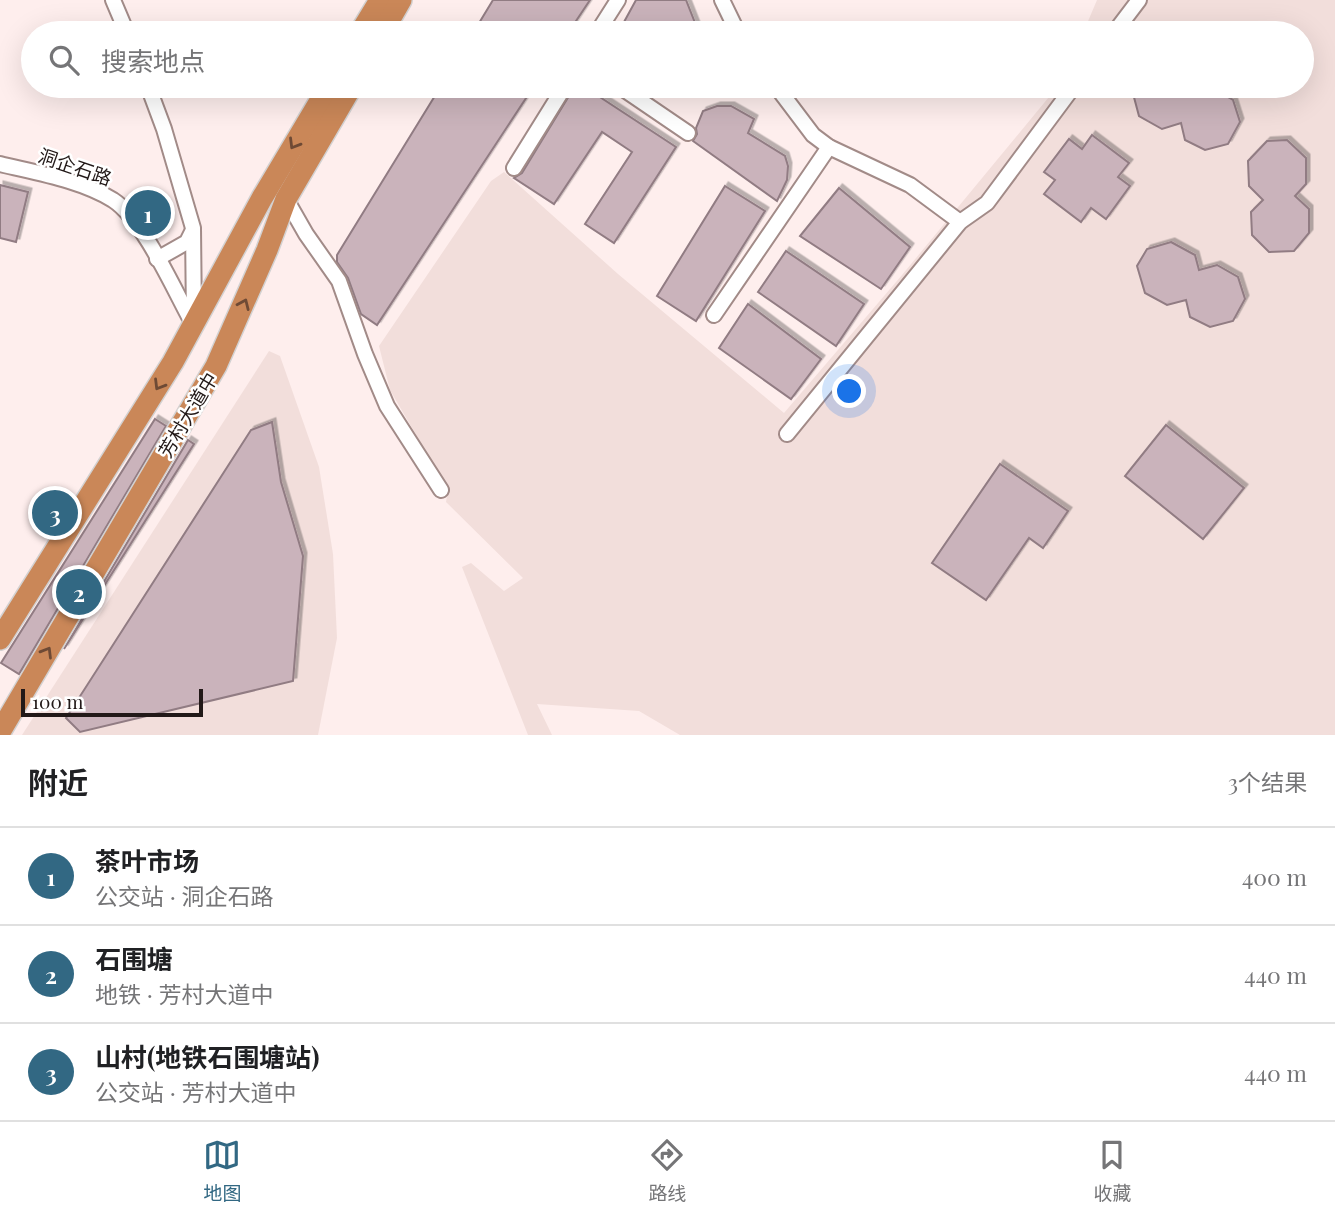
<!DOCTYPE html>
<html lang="zh">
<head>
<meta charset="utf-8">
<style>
	:root { --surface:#fff; --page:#f2f2f2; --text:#202124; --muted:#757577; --line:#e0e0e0; --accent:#326883 }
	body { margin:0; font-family:"Playfair Display","Noto Sans SC",serif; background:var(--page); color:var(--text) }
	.scale { position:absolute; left:21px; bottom:18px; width:182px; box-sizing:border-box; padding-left:7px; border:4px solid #221918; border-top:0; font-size:19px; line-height:24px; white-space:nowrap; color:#221918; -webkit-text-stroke:5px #fff; paint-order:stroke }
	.you { position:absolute; left:850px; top:392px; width:24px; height:24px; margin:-18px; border:5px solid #fff; border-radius:50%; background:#1a73e8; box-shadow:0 0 0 10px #1a73e833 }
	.badge { display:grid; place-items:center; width:46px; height:46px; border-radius:50%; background:var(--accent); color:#fff; font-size:23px; font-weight:700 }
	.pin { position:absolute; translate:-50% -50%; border:4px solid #fff; box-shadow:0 2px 7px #0006 }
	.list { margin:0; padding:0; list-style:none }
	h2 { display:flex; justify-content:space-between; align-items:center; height:91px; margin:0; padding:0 28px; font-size:30px }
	h2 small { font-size:23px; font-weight:400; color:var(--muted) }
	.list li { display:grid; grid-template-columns:46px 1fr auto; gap:21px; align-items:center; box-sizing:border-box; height:98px; padding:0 28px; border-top:2px solid var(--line) }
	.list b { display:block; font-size:26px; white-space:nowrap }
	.list p { margin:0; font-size:23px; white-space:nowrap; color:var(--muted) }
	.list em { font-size:23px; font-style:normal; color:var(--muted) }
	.icon { flex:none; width:38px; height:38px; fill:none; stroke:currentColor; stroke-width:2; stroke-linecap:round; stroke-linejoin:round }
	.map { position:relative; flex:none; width:1335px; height:735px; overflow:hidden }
	.search { position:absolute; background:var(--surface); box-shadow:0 7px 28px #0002; left:21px; right:21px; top:21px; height:77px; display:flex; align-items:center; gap:18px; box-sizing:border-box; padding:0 24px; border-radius:38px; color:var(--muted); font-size:26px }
	.sheet { height:385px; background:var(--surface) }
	nav { display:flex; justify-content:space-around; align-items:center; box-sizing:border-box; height:98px; border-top:2px solid var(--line); background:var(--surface); font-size:19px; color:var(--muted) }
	nav a { display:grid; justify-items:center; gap:4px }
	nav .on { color:var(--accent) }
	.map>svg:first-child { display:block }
</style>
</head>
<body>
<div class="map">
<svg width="1335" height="735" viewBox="0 0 1335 735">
	<defs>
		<filter id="shadow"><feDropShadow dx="3.5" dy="-3.5" stdDeviation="0" flood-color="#0004"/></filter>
	</defs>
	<rect width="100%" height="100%" fill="#feeeed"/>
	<g fill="#f2dedb">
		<polygon points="1097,0 1335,0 1335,735 680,735 639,711 537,704 552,735 528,735 462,567 471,563 504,591 523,578 446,502 448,490 390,390 379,346 491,181 504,172 618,274 784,413 902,275 1058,86 1302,86 1302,33 1083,33"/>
		<polygon points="269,351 280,356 319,467 333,554 337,638 318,735 22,735"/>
	</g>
	<g fill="#cab3bb" stroke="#917c83" stroke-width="2" filter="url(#shadow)">
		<polygon points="493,0 590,0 568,33 473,33"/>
		<polygon points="636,0 686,0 699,33 618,33"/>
		<polygon points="441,86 534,86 377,325 361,314 348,278 337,262 337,255"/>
		<polygon points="575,86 583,86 676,147 614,243 585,224 632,152 602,132 554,204 514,178 522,173"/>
		<polygon points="1131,86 1192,86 1194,93 1212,88 1233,100 1240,122 1228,144 1205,150 1185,140 1181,123 1162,129 1139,116"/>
		<polygon points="717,106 731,106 754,119 748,133 785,156 788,166 787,180 777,201 693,141 697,134 696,128 703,111"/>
		<polygon points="1092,135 1129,163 1118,177 1130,186 1106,219 1091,208 1081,222 1044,194 1055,180 1044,172 1069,139 1082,149"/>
		<polygon points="1287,140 1306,158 1306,184 1295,196 1309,209 1309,233 1294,251 1269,252 1252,235 1251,212 1263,200 1249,186 1248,161 1267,141"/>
		<polygon points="0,185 28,192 16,242 0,238"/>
		<polygon points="725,186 765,211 696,321 657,296"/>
		<polygon points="839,188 910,247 881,289 800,236"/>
		<polygon points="1171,242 1195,255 1199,270 1217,265 1238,277 1245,299 1233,321 1210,327 1190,317 1186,300 1167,305 1145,293 1137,266 1147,249"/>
		<polygon points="786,251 864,304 836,346 758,292"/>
		<polygon points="748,304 821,359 791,399 719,348"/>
		<polygon points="155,419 166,426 19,674 1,663"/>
		<polygon points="272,422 281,482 303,556 293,681 80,732 66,718 251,430"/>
		<polygon points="1166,425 1244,488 1203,539 1125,476"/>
		<polygon points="188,440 194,444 64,649"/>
		<polygon points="1000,464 1068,511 1043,548 1029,538 986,600 932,563"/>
	</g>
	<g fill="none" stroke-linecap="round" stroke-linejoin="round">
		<g stroke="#a28b88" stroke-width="18">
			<g id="minor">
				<polyline points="113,0 127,33"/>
				<polyline points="722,0 738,33"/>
				<polyline points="597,33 618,0"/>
				<polyline points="1114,33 1139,0"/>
				<polyline points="148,86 164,129 193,228 194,321"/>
				<polyline points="619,86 688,133"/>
				<polyline points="776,86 813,135 829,147 910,185 960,222"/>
				<path d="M0 164C37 173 80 180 113 200 144 220 175 292 194 326"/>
				<polyline points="514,168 565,86"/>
				<polyline points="286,199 306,234 339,281 365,354 387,406 441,490"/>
				<polyline points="157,259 187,242 193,230"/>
				<polyline points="714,315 829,147"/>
				<polyline points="787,434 960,222 987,203 1074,86"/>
			</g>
		</g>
		<g stroke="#d3d1d1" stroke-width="24">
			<g id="highway">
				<polyline points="360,33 380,0"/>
				<polyline points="382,33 401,0"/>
				<polyline points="0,639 173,362 262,198 329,86"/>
				<polyline points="0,732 216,366 267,250 286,199 352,86"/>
			</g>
		</g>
		<use href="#minor" stroke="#fff" stroke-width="14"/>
		<use href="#highway" stroke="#ca8758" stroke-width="21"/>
	</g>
	<defs><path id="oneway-chevron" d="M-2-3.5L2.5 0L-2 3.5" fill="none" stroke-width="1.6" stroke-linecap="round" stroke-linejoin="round" transform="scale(1.75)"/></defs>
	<g stroke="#6e4a35">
		<use href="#oneway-chevron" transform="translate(294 144) rotate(121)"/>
		<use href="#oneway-chevron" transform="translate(244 304) rotate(-66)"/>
		<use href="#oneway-chevron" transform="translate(159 385) rotate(121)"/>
		<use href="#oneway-chevron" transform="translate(47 652) rotate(-59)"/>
	</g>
	<g text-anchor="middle" stroke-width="5" stroke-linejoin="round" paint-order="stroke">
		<g font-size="19" fill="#221918" stroke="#fff">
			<text transform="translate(75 167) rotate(19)" y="7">洞企石路</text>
			<text transform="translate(188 415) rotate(-59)" y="7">芳村大道中</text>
		</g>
	</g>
</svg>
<div class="scale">100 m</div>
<div class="you"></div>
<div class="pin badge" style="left:148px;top:213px">1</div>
<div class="pin badge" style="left:79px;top:592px">2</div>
<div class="pin badge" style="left:55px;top:513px">3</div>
<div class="search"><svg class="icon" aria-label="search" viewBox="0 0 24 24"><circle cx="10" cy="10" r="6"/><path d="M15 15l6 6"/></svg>搜索地点</div>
</div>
<section class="sheet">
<h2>附近<small>3个结果</small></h2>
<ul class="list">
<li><span class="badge">1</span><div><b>茶叶市场</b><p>公交站 · 洞企石路</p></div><em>400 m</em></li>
<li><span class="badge">2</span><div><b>石围塘</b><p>地铁 · 芳村大道中</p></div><em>440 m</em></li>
<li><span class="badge">3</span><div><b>山村(地铁石围塘站)</b><p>公交站 · 芳村大道中</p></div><em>440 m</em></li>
</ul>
</section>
<nav>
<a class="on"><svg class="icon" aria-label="map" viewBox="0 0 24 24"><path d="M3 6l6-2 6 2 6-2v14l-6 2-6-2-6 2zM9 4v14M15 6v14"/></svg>地图</a>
<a><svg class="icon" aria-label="directions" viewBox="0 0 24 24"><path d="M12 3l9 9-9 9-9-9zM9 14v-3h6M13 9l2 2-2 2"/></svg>路线</a>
<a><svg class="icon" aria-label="saved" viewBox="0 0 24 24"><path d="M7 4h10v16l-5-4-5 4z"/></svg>收藏</a>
</nav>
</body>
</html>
